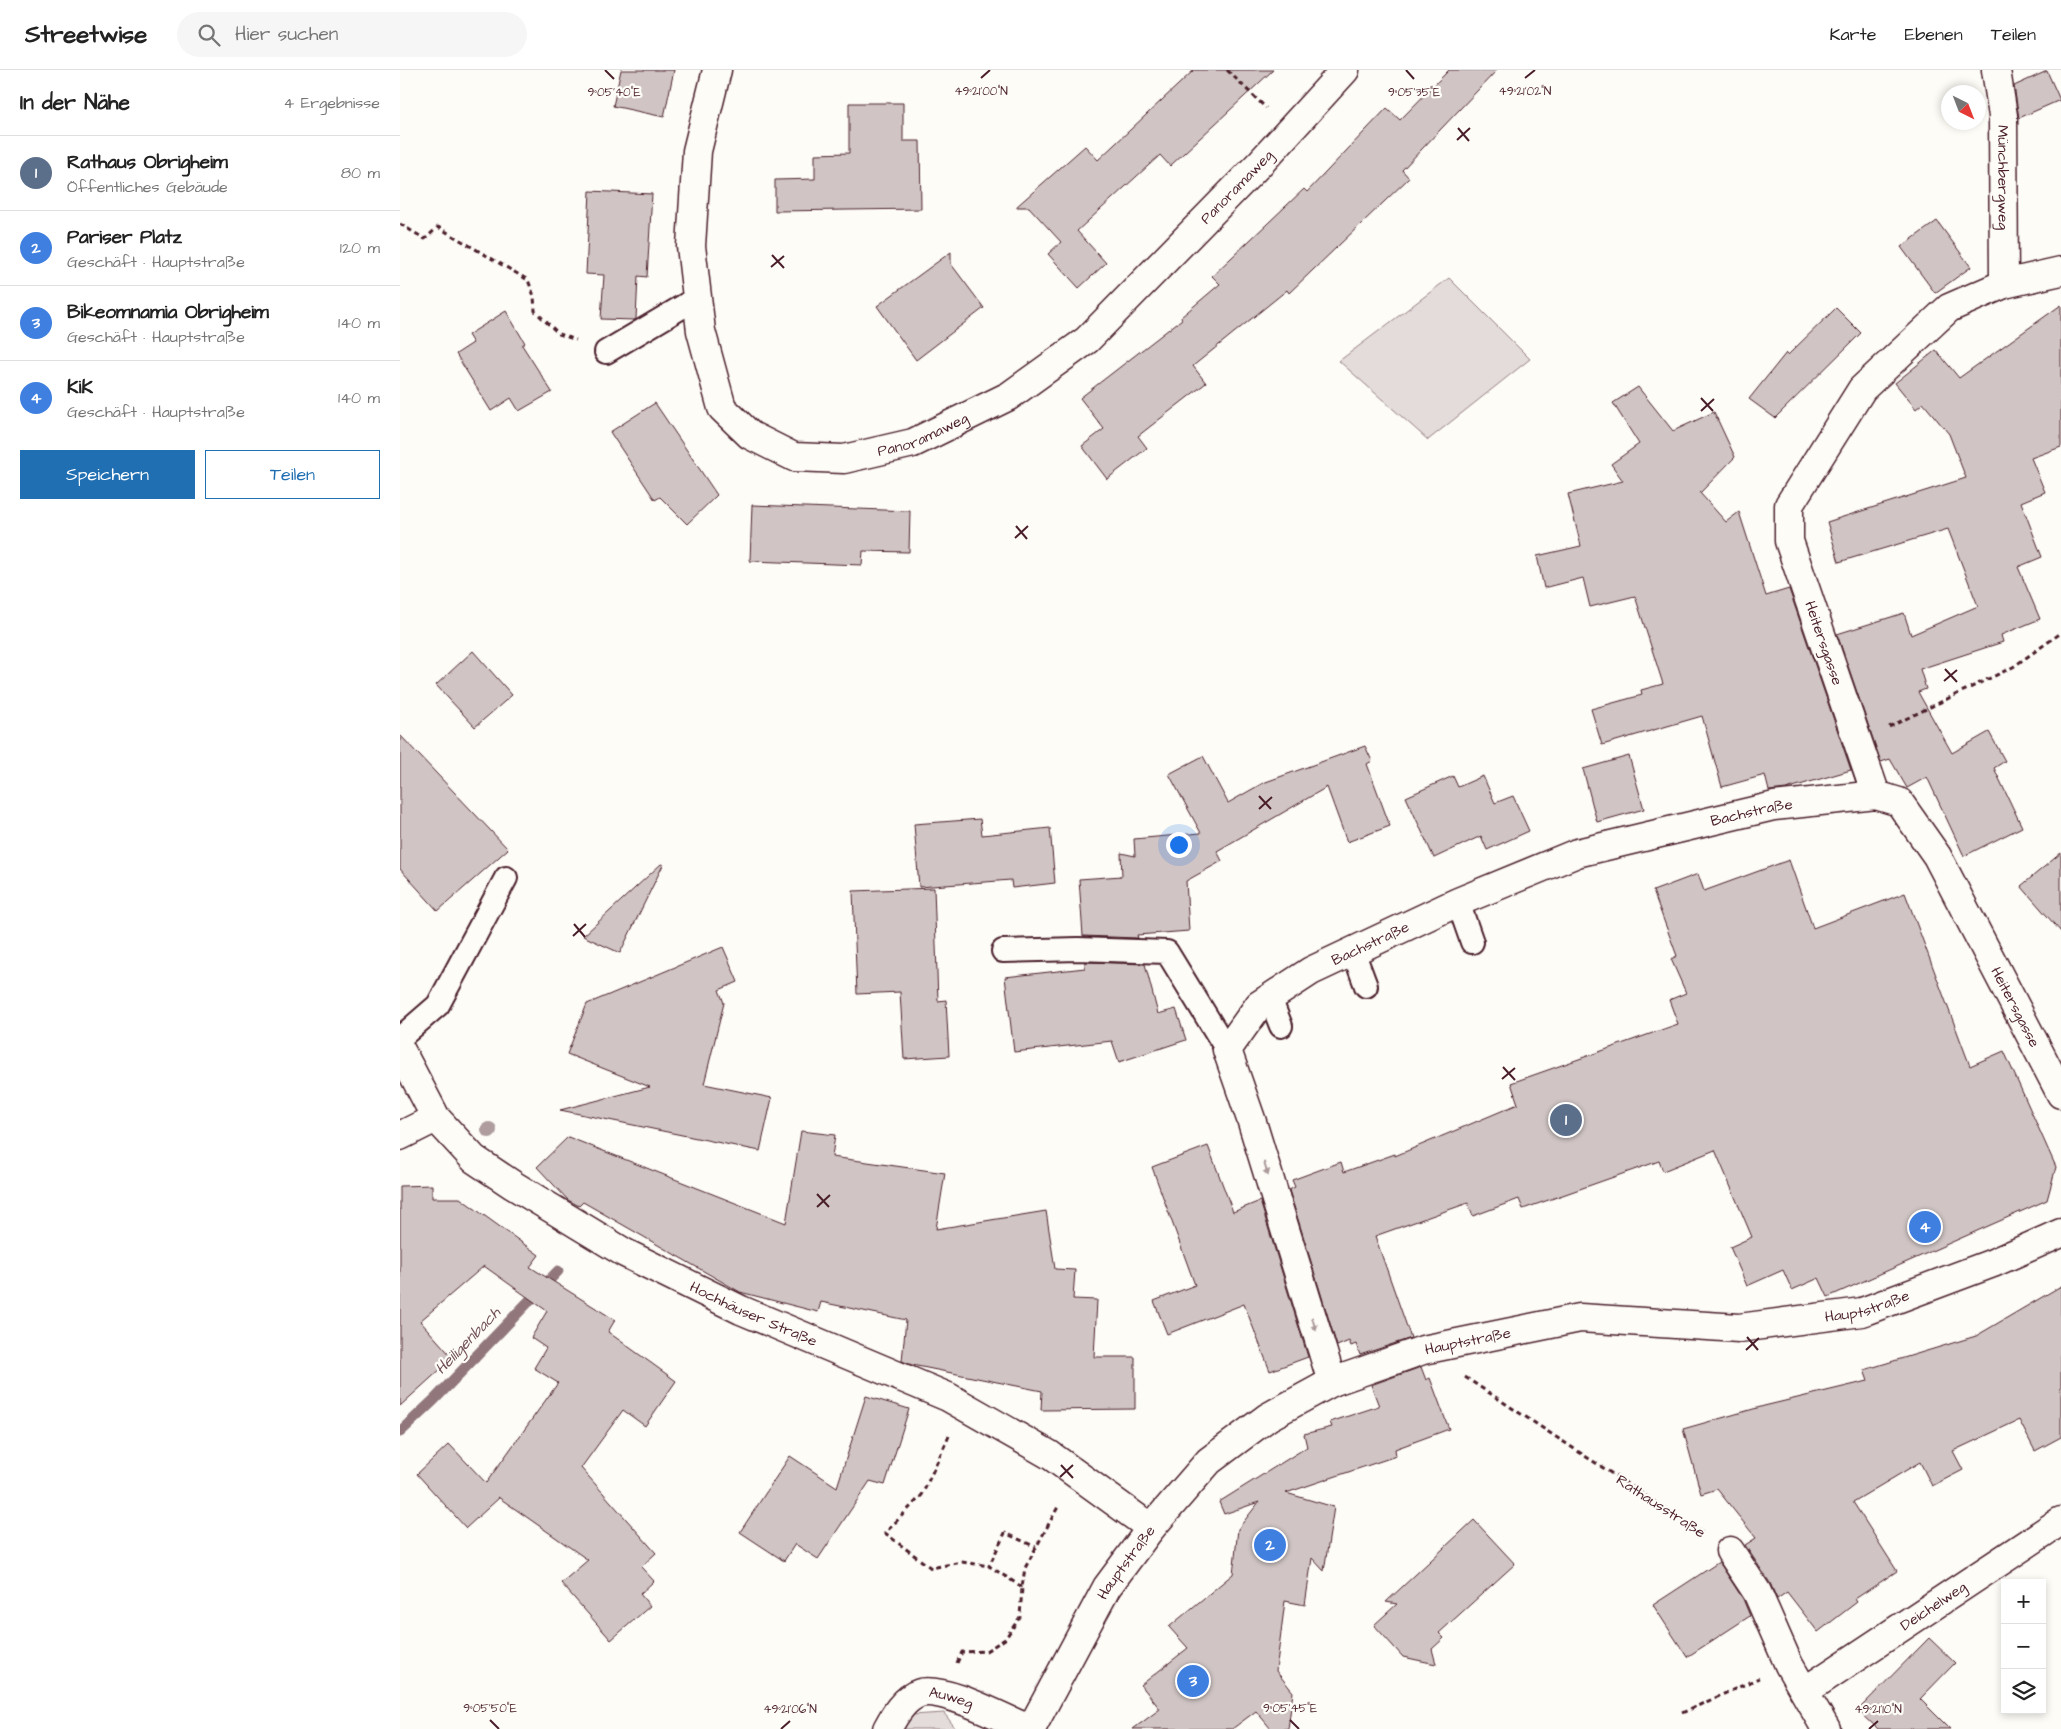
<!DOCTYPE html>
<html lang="de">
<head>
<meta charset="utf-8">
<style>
	:root { --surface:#fff; --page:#f6f6f6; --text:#222; --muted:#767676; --line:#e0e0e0; --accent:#1f6fb2 }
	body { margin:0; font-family:"Architects Daughter",sans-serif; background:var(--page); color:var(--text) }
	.controls { position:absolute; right:15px; bottom:15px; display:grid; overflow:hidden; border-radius:0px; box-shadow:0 2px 8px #0003 }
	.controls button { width:45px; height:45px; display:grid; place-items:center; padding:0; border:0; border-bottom:1px solid var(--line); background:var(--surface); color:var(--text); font:25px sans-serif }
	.compass { position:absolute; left:1541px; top:15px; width:45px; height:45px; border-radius:50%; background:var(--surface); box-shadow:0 2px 8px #0003; rotate:138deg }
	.you { position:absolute; left:778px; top:774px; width:18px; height:18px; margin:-12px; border:4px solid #fff; border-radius:50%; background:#1a73e8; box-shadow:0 0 0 8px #1a73e833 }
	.badge { display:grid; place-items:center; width:32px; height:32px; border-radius:50%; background:var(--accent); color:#fff; font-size:16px; font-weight:700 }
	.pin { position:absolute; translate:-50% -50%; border:2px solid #fff; box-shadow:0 1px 5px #0006 }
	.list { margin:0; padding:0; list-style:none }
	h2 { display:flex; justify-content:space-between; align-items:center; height:65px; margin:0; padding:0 20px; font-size:21px }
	h2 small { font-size:16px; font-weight:400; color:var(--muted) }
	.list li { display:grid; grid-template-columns:32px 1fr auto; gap:15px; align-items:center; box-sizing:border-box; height:75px; padding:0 20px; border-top:1px solid var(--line) }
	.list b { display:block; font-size:19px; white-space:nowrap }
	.list p { margin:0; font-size:16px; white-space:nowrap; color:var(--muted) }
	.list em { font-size:16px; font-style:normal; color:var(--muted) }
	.actions { display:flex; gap:10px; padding:15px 20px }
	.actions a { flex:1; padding:11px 0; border:1px solid var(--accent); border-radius:0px; text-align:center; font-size:18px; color:var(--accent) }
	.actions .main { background:var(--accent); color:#fff }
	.icon { flex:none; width:28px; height:28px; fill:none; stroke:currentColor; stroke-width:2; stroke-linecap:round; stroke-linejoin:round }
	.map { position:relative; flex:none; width:1661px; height:1659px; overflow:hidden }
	header { display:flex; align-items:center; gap:30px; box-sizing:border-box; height:70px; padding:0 25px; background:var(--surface); border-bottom:1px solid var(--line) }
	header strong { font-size:24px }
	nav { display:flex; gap:28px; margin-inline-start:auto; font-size:18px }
	.search { width:350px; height:45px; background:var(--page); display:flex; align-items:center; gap:12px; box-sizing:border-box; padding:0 18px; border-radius:28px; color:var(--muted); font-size:19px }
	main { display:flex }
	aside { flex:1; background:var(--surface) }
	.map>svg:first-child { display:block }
</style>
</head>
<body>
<header>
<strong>Streetwise</strong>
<div class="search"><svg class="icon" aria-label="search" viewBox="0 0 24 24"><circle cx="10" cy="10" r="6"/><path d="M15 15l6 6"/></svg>Hier suchen</div>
<nav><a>Karte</a><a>Ebenen</a><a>Teilen</a></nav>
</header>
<main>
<aside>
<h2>In der Nähe<small>4 Ergebnisse</small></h2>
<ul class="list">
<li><span class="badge" style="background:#5c6f8a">1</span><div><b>Rathaus Obrigheim</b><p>Öffentliches Gebäude</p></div><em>80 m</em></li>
<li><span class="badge" style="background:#3f7fe0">2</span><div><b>Pariser Platz</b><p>Geschäft · Hauptstraße</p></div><em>120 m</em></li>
<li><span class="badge" style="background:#3f7fe0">3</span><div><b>Bikeomnamia Obrigheim</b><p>Geschäft · Hauptstraße</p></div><em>140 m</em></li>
<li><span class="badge" style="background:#3f7fe0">4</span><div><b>KiK</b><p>Geschäft · Hauptstraße</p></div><em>140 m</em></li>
</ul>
<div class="actions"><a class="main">Speichern</a><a>Teilen</a></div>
</aside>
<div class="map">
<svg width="1661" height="1659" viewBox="0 0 1661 1659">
	<rect width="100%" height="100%" fill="#fdfcf7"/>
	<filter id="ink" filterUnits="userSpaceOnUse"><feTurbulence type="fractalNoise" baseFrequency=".02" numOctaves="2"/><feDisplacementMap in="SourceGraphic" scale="10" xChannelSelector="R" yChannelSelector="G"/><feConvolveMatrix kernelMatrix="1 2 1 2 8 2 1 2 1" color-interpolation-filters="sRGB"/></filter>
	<g filter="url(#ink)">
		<g fill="#e3dcda" stroke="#967e82">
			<polygon points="1049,208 1130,289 1028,370 939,291"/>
			<polygon points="544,1643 556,1659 502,1659 512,1645"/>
		</g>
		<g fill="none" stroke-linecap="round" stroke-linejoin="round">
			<polyline stroke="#91777b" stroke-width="11" points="0,1362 34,1330 158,1201"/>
		</g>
		<g fill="#d0c5c4" stroke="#4a1f2b">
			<polygon points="221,0 274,0 264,47 213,36"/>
			<polygon points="794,0 873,0 770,96 760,85 677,161 706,193 679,218 648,184 661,172 629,137 616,137 685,76 698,90"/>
			<polygon points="1049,0 1097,0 1002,100 1009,108 889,223 887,220 793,296 806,313 738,366 747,378 707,409 682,376 704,359 680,328 782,249 781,247 820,214 812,206 904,119 907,122 987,38 1000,50"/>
			<polygon points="1647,1 1660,30 1619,48 1614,16"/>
			<polygon points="449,33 503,33 503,71 520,71 521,139 375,141 375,110 415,109 415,84 449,83"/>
			<polygon points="190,121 252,124 247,207 238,206 236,249 234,250 201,249 204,205 186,204"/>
			<polygon points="1537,151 1571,197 1535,223 1501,177"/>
			<polygon points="551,182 551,194 584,238 516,290 477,236"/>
			<polygon points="1661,235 1661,377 1631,388 1645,422 1621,432 1642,487 1618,497 1640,549 1601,565 1603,572 1520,599 1526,619 1518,622 1552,683 1589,662 1605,691 1594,698 1622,757 1564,786 1527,707 1507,718 1490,689 1481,692 1437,564 1504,543 1511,565 1578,536 1548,459 1439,492 1427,452 1566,408 1549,364 1523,333 1516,339 1495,313 1536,280 1559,308"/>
			<polygon points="1436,238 1461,263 1375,348 1349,329 1386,283 1388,285"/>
			<polygon points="106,241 125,273 122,275 152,322 119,341 111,328 91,341 56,284 73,273 68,265"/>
			<polygon points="1238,317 1273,361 1314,342 1335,387 1300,423 1326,452 1339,442 1366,526 1389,519 1451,700 1386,719 1369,721 1365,705 1322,717 1302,646 1202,675 1191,639 1242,625 1241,620 1263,614 1235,526 1190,537 1183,508 1144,518 1137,486 1181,476 1168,424 1223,411 1211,394 1239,374 1213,333"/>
			<polygon points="255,333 317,425 287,454 260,427 255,430 210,362"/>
			<polygon points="352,435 510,441 509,482 463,481 462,495 350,491"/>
			<polygon points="73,581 112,625 75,657 36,615"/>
			<polygon points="0,665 108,779 38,841 0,799"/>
			<polygon points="965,676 972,691 967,694 990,756 947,772 927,717 817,781 822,791 786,811 789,861 737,865 738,868 683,866 679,809 722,806 721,783 735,786 734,769 801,763 769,704 803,686 828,733 863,713"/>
			<polygon points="1229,686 1244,739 1197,752 1183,699"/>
			<polygon points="1053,706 1058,717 1083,706 1095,733 1113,726 1129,761 1087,780 1081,766 1034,788 1006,727"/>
			<polygon points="580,749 582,765 650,758 655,813 612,818 611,810 519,817 514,754"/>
			<polygon points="1661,783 1661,862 1621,816"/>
			<polygon points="1389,790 1413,858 1505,823 1570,996 1604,981 1656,1097 1647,1130 1428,1227 1419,1208 1392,1220 1383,1200 1347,1216 1330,1177 1352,1167 1315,1080 1263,1101 1259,1091 1123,1139 1119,1129 1073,1146 1068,1133 975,1166 1011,1268 960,1285 956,1274 951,1276 949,1271 937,1276 889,1120 895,1117 892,1110 941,1092 944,1102 995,1084 995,1086 1118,1034 1111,1013 1278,954 1269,930 1286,923 1271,889 1277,886 1253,821 1298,804 1304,821"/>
			<polygon points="261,794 263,795 220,883 183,866"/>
			<polygon points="534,818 538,931 546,930 549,986 504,989 500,922 457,924 453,821"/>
			<polygon points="323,877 338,912 319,920 324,933 304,1014 372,1028 360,1081 160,1040 250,1017 167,984 187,934"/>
			<polygon points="685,892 745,894 758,944 776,939 786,970 719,992 712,971 614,982 605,907 685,898"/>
			<polygon points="401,1061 435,1065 432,1087 545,1103 536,1159 646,1141 655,1199 675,1200 673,1229 697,1230 694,1287 735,1287 735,1339 641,1340 642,1321 512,1295 502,1291 506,1250 421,1232 418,1242 340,1222 183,1132 179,1136 168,1130 137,1097 168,1067 386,1153"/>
			<polygon points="808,1076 833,1142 860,1131 908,1287 870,1301 844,1234 767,1264 754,1231 795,1215 752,1097"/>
			<polygon points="32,1115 32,1128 60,1128 139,1185 130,1197 215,1250 208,1262 276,1311 245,1356 223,1340 181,1398 256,1483 241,1497 254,1511 240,1524 250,1536 211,1570 161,1513 188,1490 98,1427 99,1428 66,1458 17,1404 49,1374 86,1413 158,1313 134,1298 146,1278 131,1268 147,1241 84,1196 20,1251 53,1288 0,1336 0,1116"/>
			<polygon points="1661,1216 1661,1367 1635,1381 1619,1350 1553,1381 1563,1400 1532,1416 1520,1392 1453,1432 1497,1501 1455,1529 1457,1532 1418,1562 1387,1522 1377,1529 1370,1513 1345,1475 1356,1468 1317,1419 1301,1424 1283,1359 1364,1336 1468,1311 1464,1300 1576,1266"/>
			<polygon points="1021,1297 1026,1310 1030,1308 1049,1359 995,1379 996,1386 886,1423 934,1437 924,1501 912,1488 905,1535 885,1531 876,1601 893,1622 888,1659 871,1659 856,1641 832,1659 733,1659 760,1639 741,1615 788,1578 769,1557 833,1504 838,1459 859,1432 824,1444 819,1432 907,1377 904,1364 932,1357 930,1352 979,1336 971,1315"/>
			<polygon points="466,1326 509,1339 485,1415 470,1411 418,1489 395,1474 384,1491 340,1462 390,1386 437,1417"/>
			<polygon points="1074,1450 1115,1494 1039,1563 1044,1568 1032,1579 1036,1594 1003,1587 974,1555 997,1534 986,1532"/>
			<polygon points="1319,1492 1343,1529 1350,1546 1287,1587 1253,1535"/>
			<polygon points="1529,1568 1555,1593 1520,1629 1550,1659 1478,1659 1458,1640"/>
		</g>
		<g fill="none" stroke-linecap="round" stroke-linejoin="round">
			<g stroke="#4a1f2b" stroke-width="26">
				<g id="service">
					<polyline points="206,282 297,228"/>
					<polyline points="1058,832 1072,872"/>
					<polyline points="603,881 678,879 767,882 827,980"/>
					<polyline points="953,881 966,916"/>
					<polyline points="870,928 881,956"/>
					<polyline points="0,968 38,935 106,808"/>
				</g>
			</g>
			<g stroke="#4a1f2b" stroke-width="31">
				<g id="minor">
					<path id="s1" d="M317 0 297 81 291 176 301 261 322 338 350 365 394 387 444 389 513 373 609 326 687 270 862 91 945 0"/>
					<path id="s2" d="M1596 0 1603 46 1604 214"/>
					<polyline points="1476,725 1389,471 1389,435 1462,319 1549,238 1604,214 1661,201"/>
					<path id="s3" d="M0 979 36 1048 74 1089 113 1115 225 1183 341 1240 548 1327 650 1385 751 1458"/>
					<polyline points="0,1066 36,1048"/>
					<path id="s4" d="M932 1312 852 1052 827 980 859 935 911 901 1058 832 1177 783 1374 736 1476 725 1499 732 1537 786 1661 1024"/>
					<polyline points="1330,1481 1357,1522 1389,1595 1426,1659"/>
					<path id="s5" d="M1405 1621 1661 1451"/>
					<path id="s6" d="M487 1659C494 1646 504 1628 520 1623 544 1616 604 1649 629 1659"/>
				</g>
			</g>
			<g stroke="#4a1f2b" stroke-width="31">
				<g id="secondary">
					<path id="s7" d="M631 1659 707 1517 751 1458 809 1391 868 1347 932 1312 1023 1280 1180 1248 1339 1258 1462 1242 1593 1193 1661 1163"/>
				</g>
			</g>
			<g stroke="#4a1f2b" stroke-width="3" stroke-dasharray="5 4" stroke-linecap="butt">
				<polyline points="827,0 866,38"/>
				<polyline points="0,154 25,169 38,157 128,210 134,226 135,241 159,264 176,270"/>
				<polyline points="1489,657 1613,597 1661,563"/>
				<polyline points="1065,1307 1302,1463"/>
				<polyline points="549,1366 522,1425 485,1463 531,1498 562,1492 589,1496"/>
				<polyline points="622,1517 589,1496 605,1463 636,1477"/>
				<polyline points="557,1593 562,1582 586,1581 605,1569 620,1547 622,1517 625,1498 659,1435"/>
				<polyline points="1282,1643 1359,1608"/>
			</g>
			<use href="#service" stroke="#fdfcf7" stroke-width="22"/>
			<use href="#minor" stroke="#fdfcf7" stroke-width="28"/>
			<use href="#secondary" stroke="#fdfcf7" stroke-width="28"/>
		</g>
		<circle fill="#af9c9f" cx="89" cy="1060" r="8"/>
		<defs><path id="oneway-solid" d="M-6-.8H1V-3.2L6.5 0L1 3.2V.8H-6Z" transform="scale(1.25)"/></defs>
		<g fill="#ac999b">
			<use href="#oneway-solid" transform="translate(866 1099) rotate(73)"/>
			<use href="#oneway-solid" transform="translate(914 1254) rotate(73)"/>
		</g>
	</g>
	<path fill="none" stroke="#4a1f2b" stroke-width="2" d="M205 0 214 9M1006 0 1014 9M581 8 590 0M1125 8 1135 0M1058 58 1069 71M1057 70 1070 58M372 185 384 198M371 197 384 186M1301 328 1313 341M1301 341 1314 329M616 456 627 469M615 468 628 456M1545 599 1557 612M1544 611 1557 600M859 726 871 739M859 739 872 727M174 854 185 867M173 866 186 854M1103 997 1115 1010M1102 1009 1115 998M417 1124 429 1137M417 1137 430 1125M1347 1267 1358 1280M1346 1280 1359 1268M661 1395 673 1408M660 1407 673 1395M90 1650 99 1659M890 1650 899 1659M381 1659 390 1651M1469 1659 1478 1651"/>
	<g text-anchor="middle" stroke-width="4.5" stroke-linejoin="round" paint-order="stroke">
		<g font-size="15" fill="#4a1f2b" stroke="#fdfcf7">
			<text dy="5" stroke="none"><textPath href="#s2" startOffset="108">Münchbergweg</textPath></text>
			<text dy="5" stroke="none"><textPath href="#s1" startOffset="970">Panoramaweg</textPath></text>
			<text dy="5" stroke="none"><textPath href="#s1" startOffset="565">Panoramaweg</textPath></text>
			<text transform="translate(1424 573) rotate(71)" y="5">Heitersgasse</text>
			<text dy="5" stroke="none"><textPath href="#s4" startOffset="936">Bachstraße</textPath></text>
			<text dy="5" stroke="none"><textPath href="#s4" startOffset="531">Bachstraße</textPath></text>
			<text dy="5" stroke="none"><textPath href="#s4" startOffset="1322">Heitersgasse</textPath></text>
			<text dy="5" stroke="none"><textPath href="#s7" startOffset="1016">Hauptstraße</textPath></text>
			<text dy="5" stroke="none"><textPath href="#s3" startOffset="454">Hochhäuser Straße</textPath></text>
			<text dy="5" stroke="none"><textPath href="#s7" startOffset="612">Hauptstraße</textPath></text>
			<text transform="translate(1261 1436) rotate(33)" y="5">Rathausstraße</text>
			<text dy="5" stroke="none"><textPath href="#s7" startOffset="192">Hauptstraße</textPath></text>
			<text dy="5" stroke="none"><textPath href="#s5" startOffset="154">Deichelweg</textPath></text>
			<text dy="5" stroke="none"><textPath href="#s6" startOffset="82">Auweg</textPath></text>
		</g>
		<g font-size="16" font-style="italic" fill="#73525a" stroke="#fdfcf7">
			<text transform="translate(67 1270) rotate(-46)" y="6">Heiligenbach</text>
		</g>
	</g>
	<g font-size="12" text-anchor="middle" fill="#4a1f2b" stroke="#fdfcf7" stroke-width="4.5" stroke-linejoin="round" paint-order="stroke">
		<text x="581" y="25">49°21'00"N</text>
		<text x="1125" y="25">49°21'02"N</text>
		<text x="214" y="26">9°05'40"E</text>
		<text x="1014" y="26">9°05'35"E</text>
		<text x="90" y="1642">9°05'50"E</text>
		<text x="890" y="1642">9°05'45"E</text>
		<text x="390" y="1643">49°21'06"N</text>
		<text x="1478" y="1643">49°21'10"N</text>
	</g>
</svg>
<div class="controls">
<button>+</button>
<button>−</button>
<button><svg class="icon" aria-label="layers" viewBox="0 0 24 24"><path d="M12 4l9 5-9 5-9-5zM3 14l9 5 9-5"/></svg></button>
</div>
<svg class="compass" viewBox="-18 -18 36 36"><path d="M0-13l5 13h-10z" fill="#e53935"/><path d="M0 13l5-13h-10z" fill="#767676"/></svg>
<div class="you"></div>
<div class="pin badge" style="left:1166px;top:1050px;background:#5c6f8a">1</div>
<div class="pin badge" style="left:870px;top:1475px;background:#3f7fe0">2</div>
<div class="pin badge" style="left:793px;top:1611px;background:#3f7fe0">3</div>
<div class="pin badge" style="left:1525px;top:1157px;background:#3f7fe0">4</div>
</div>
</main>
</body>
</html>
